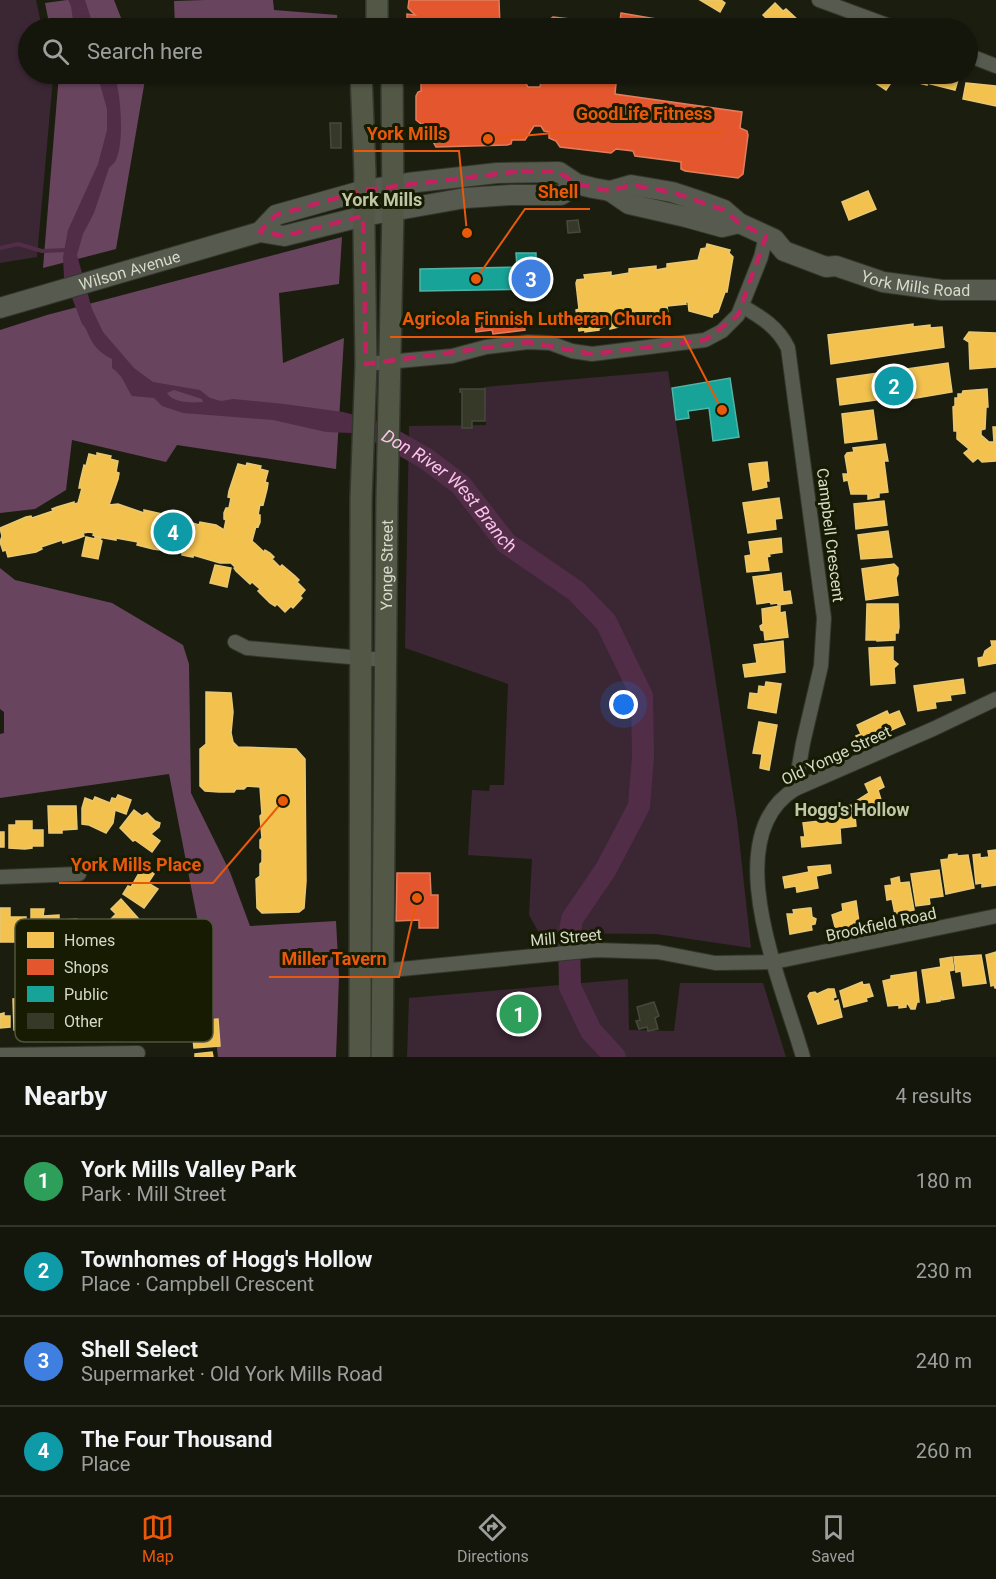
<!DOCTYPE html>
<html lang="en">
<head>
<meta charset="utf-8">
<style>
	:root { --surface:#14160b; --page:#1d1f14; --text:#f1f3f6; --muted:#9d9f9d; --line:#33352c; --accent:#ea580c }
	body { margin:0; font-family:Roboto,sans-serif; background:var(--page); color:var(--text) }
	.you { position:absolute; left:624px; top:705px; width:21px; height:21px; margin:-15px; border:4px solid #fff; border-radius:50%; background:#1a73e8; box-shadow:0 0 0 9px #1a73e833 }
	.badge { display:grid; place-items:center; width:39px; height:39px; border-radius:50%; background:var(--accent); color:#fff; font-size:20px; font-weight:700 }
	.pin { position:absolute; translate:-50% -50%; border:3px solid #fff; box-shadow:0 2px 6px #0006 }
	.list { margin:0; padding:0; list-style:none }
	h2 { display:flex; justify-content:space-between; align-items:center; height:78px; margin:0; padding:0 24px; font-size:26px }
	h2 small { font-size:20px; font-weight:400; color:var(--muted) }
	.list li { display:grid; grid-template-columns:39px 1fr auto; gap:18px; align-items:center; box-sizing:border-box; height:90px; padding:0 24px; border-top:2px solid var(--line) }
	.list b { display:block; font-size:22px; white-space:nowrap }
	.list p { margin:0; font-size:20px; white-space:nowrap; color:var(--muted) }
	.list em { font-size:20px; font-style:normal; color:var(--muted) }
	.icon { flex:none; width:33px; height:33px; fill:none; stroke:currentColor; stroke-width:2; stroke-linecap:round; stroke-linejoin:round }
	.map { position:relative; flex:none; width:996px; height:1057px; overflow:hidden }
	.search { position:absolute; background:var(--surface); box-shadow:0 2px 4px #0004; left:18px; right:18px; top:18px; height:66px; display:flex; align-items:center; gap:15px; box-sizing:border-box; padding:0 21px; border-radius:33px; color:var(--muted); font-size:22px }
	.sheet { height:438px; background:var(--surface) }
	nav { display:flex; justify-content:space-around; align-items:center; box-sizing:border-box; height:84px; border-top:2px solid var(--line); background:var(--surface); font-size:16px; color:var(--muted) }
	nav a { display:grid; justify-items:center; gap:3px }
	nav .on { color:var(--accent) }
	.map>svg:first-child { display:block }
</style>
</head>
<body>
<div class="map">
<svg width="996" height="1057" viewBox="0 0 996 1057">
	<rect width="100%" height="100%" fill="#1b1e0f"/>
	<g fill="#3b2634">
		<polygon points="0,0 36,0 42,28 28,28 28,74 52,74 53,78 37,257 0,263"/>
		<polygon points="668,371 737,820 751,948 656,934 539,933 529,915 532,859 468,855 472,790 489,791 490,785 504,785 508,684 405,648 409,426 486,425 484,387"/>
		<polygon points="628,979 629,1030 674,1031 680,983 763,983 786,1057 407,1057 409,998"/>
	</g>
	<g fill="#69445f">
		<polygon points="67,0 114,0 125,28 50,28 45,3"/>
		<polygon points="205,0 273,0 274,10 337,15 338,28 175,28 174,1"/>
		<polygon points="59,74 146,74 116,249 43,268"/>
		<polygon points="342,237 339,284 279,293 283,363 344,338 336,469 177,445 166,462 72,440 66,490 35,509 0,513 0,330 47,315"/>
		<polygon points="0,568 15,580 112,603 183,645 189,664 191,793 230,872 250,926 336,921 339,977 336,1057 218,1057 209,979 169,774 0,798 0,734 4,733 4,712 0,709"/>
	</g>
	<g fill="#522d48" fill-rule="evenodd">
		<polygon points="68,0 85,0 94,28 74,28 71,6"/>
		<path d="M97 74H114C121 91 125 145 115 162 113 164 111 166 109 168L94 213 83 234 77 255 92 309 103 332 134 368 153 382 200 390 210 398 221 401 233 399 284 404 343 412 366 418 386 424 407 448 383 444 351 433 326 432 273 420 183 413 162 406 154 398 132 396C124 384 125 378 112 368V359C103 355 94 347 90 338 87 332 87 329 82 324L64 277 63 257 68 230 98 164 107 130V109ZM174 390 202 399 203 402C192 403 173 403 167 393Z"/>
	</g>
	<g fill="#f2c14e" stroke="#e9c873" stroke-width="1.5">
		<polygon points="700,0 721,0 725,3 720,12"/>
		<polygon points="775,3 783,11 786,9 799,21 792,28 776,28 763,15"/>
		<polygon points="862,74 900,74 899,76 897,74 886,90"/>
		<polygon points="913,74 951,74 959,76 955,90 927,83 927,85 911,81"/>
		<polygon points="966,83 996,86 996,106 963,99"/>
		<polygon points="868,191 876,209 849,220 842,202"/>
		<polygon points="707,244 730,250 729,253 733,257 727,292 725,292 718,312 713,314 712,317 689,311 688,302 685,302 686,304 667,306 669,321 661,322 660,320 650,321 650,323 635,325 635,323 610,329 610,326 599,328 599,330 585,332 585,330 579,331 576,310 579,309 576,283 577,280 585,279 584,275 611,272 611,276 629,273 629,269 656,266 656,270 667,268 667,264 698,260 701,249 706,248"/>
		<polygon points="913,324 913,327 930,325 930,328 942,327 944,347 831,364 828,335"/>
		<polygon points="969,332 996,333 996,367 970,369 969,342 964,339"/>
		<polygon points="948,363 952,392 899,401 898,397 840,405 837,379"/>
		<polygon points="987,389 988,407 986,407 985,429 981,430 981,435 989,442 994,442 993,427 996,427 996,461 982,462 978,458 973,462 964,453 969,449 957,439 957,431 954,431 953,407 955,406 955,398 958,398 958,394 962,394 963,391"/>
		<polygon points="873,410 877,439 845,443 842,414"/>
		<polygon points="885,444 888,461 884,461 888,492 879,493 879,497 868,499 868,494 851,494 848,480 844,481 843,474 848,474 845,456 847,453 854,452 853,448"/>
		<polygon points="97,453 111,456 110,459 118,461 116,472 119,473 118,479 109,505 118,504 144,513 144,510 162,514 167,515 166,518 178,520 178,518 183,518 189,520 189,522 199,525 200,522 216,525 224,530 226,520 224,519 224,513 226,508 229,508 231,498 228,497 229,491 238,464 246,466 247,463 261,466 260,469 268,471 265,482 268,483 267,489 263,505 260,504 258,515 260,515 260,522 258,527 256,526 252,541 264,552 265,550 270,553 274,557 272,559 280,567 282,565 295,576 299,580 297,582 305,590 300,596 302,598 293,608 291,606 285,612 277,604 275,606 270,603 258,591 260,589 252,582 250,584 236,571 234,568 235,567 231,563 220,563 193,555 193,557 187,556 182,555 182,552 160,547 159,550 153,549 137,545 138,542 116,538 116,540 98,537 93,535 94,533 89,532 83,533 84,536 79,538 63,543 62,540 41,547 42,549 36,552 8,557 6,550 3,551 0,542 2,536 0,528 26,517 31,516 32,518 53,511 52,509 57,507 74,502 74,504 78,503 82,488 79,488 80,482 84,465 86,466 89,454 97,456"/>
		<polygon points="767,462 769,481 766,481 767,487 753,490 749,464"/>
		<polygon points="779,498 782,518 775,519 776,529 748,533 743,503"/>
		<polygon points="884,501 887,525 856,529 854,504"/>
		<polygon points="888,531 892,557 861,559 858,535"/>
		<polygon points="95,536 101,538 100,540 102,541 98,559 82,556 86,537 95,539"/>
		<polygon points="781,538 782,552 769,554 770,556 767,557 769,570 747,572 745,556 751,555 749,542"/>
		<polygon points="894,564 898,568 898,574 896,578 898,595 866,600 862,569"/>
		<polygon points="215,565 231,568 227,587 210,583"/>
		<polygon points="781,573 783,592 790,591 792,603 778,605 778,603 771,604 770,602 757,604 753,577"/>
		<polygon points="867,604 898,604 899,627 898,633 895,633 895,640 877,641 877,640 866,640"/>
		<polygon points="780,606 780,613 785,612 788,637 765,640 764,631 761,630 760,626 763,624 762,609"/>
		<polygon points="783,641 785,672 745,677 743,665 757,663 754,645"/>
		<polygon points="991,641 996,641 996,663 979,666 978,658 983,657 985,651 992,646"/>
		<polygon points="893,647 893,660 898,664 894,668 895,683 871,685 869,648"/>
		<polygon points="963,679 965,693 950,695 951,700 935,702 936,708 918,711 914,686"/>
		<polygon points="766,682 781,684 776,713 748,708 750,693 758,694 759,686 765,687"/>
		<polygon points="206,692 231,693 233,712 231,733 233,742 238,747 296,749 305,759 306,881 304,908 299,912 262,913 257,908 256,879 260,876 260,864 262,862 262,850 260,848 260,840 262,838 260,816 262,814 260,787 247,786 244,789 236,789 234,792 219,792 205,791 200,786 200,749 206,744"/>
		<polygon points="887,711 889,715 899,711 905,724 860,744 856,736 861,734 857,725"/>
		<polygon points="759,722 777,725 769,770 760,768 762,754 753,753"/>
		<polygon points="880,777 884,787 878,790 882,803 860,815 856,801 869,793 865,784"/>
		<polygon points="118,795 131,800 126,814 115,810 113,823 106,833 89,825 82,824 82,808 85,798 93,801 95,797 110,803 112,798 116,799"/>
		<polygon points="854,805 856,826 840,828 841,843 802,847 801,837 805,837 803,823 829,820 829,813 832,813 832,807"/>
		<polygon points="48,806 76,806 77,829 62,830 62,833 49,833"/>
		<polygon points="134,810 142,816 147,813 155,821 160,823 159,827 151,834 160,841 152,852 135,840 133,841 120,828"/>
		<polygon points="16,821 32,821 32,830 43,830 43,846 32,846 32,848 25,849 9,848 9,825 16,825"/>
		<rect x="0" y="832" width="4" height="15"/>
		<polygon points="996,850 996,885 982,887 982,883 976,884 973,855 980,854 980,858 989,857 988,851"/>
		<polygon points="957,854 957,856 968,855 974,888 946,894 941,860 948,859 949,855"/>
		<polygon points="830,865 831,873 816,876 818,888 797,892 796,886 785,888 783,877 809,872 808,867"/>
		<polygon points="143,866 154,874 148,883 158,889 144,908 123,894 128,886 131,887"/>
		<polygon points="939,870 943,896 929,898 930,904 916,906 911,874"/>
		<polygon points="899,877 900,883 909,882 914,910 895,914 892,899 887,900 885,886 892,885 891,879"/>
		<polygon points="121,899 145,926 137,933 136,932 123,942 105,925 116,914 111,909"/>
		<polygon points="856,901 859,922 852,923 853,928 836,931 832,915 843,911 842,904"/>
		<polygon points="0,908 10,908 10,917 26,917 26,939 18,939 18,942 0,942"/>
		<polygon points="809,908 811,908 812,917 816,919 815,924 811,925 812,930 790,934 787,914 794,914 793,910"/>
		<polygon points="31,909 44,909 43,916 59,915 59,941 43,943 43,947 31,946"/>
		<polygon points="77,919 77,925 94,923 94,946 66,950 63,920"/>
		<polygon points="996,952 996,988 995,988 994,985 991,986 986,955"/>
		<polygon points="981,955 986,983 963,986 961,971 956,972 954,957"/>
		<polygon points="952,957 954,970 949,971 954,998 942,1000 941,995 940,1001 927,1003 922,970 941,967 940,959"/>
		<polygon points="916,972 919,1002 917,1002 915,1009 911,1009 908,1004 906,1004 906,1007 899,1008 899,1005 888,1006 883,981 891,979 891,976"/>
		<polygon points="862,982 863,985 869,984 873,996 866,998 867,1001 844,1007 840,991"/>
		<polygon points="828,989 834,989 836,997 833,998 834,1002 838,1000 842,1017 818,1024 808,996 810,993 815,992 817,994"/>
		<polygon points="35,998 38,1023 27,1022 25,1026 22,1025 23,1030 14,1030 13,999"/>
		<polygon points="4,1013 4,1016 10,1016 10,1027 0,1028 0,1014"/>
		<polygon points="218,1019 220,1046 194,1048 193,1038 179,1039 178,1022"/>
		<polygon points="212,1052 213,1057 195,1057 195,1054"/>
	</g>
	<g fill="#e4572e" stroke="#e07e5c" stroke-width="1.5">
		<polygon points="409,0 499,0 500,28 415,28 415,23 407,24 407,14 415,15 408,8"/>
		<polygon points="621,13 656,19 666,28 619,28"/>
		<polygon points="553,17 587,21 590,26 612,28 548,28 549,20"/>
		<polygon points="421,74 485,74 485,82 525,82 528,87 540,87 542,74 617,74 615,94 742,112 740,128 747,131 748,135 743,174 738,178 685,171 681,169 681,162 635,156 633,151 616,149 611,153 560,147 556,141 549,138 549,132 544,131 541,126 534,126 525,140 512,140 511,144 507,145 436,147 432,140 428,139 427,135 422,133 421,124 416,120 416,96 418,92 421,91"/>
		<polygon points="522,314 525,330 493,334 492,330 476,332 475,320"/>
		<polygon points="397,873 430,873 431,895 438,895 438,928 419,928 419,920 396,921"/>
	</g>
	<g fill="#17a398" stroke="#50b4a7" stroke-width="1.5">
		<polygon points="516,253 536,253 536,289 420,291 420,269 517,267"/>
		<polygon points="730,378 739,437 713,441 709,408 688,411 689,418 676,420 672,388"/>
	</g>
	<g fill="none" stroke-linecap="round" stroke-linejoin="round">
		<polyline stroke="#522d48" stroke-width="4" points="0,248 18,244 42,251 67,250"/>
		<path stroke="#522d48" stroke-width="22" id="s1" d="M379 432 425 458 461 485 506 543 576 591 606 622 642 696 643 757 639 806 606 869 572 919 569 937 570 987 591 1031 615 1057"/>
	</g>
	<g fill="#363928" stroke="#464a3d" stroke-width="1.5">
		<polygon points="330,123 341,123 341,148 331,148"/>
		<polygon points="578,220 580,232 568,233 567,221"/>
		<polygon points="460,389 485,389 485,421 472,421 472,428 462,428 462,392 460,392"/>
		<polygon points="654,1002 659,1016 655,1018 658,1029 648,1031 647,1027 639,1029 636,1021 640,1020 637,1007"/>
	</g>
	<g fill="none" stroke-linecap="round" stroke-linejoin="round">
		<g stroke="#33362c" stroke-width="16">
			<g id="street">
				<polyline points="819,0 895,28"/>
				<polyline points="968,55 996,66"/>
				<path d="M742 306C761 317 778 327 788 348L824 618 821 666 803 743 795 789"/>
				<polyline points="366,364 452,356 486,347 528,342 550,343 572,351 592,354 705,340 722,331 738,315 761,257 766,236"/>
				<polyline points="235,642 247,648 385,660"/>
				<polyline points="0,877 79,874"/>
				<polyline points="360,971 391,970 596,950 658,952 715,963 774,962 996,916"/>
				<polyline points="0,1055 138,1053"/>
				<path d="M803 1057C784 988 715 838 795 789L933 729 996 699"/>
			</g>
		</g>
		<g stroke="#33362c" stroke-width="22">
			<g id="secondary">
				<polyline points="610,191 629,204 686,217 722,227 739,223"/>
				<path id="s2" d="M260 232 276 215 365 190 408 183 497 173 559 172 577 184 593 188 610 191 631 185 672 192 705 203 724 210 739 223 774 239 784 251 826 267 836 266 883 282 942 290H996"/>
				<path id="s3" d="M0 308 260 232 284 236 364 216 465 198 511 195H561L577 184"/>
			</g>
		</g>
		<g stroke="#33362c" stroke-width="24">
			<g id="primary">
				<polyline points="377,0 377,28"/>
				<polyline points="360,1057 361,499 366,364 364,230 365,173 361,74"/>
				<path id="s4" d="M382 1057 387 499 393 210 392 74"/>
			</g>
		</g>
		<use href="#street" stroke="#565a4f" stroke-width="14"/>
		<use href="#secondary" stroke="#565a4f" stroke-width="20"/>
		<use href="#primary" stroke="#535745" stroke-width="21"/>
	</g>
	<path fill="none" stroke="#c32260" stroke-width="4.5" stroke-dasharray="12 8" stroke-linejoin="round" d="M521 171 559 172 577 184 610 191 631 185 672 192 724 210 739 223 766 236 738 315 705 340 592 354 528 342 366 364 363 216 284 236 260 232 276 215 365 190Z"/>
	<g text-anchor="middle" stroke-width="6" stroke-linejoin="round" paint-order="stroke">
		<g font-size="16" fill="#d5dac9" stroke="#161b02">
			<text dy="6" stroke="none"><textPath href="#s3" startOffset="135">Wilson Avenue</textPath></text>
			<text dy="6" stroke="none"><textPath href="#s2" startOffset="696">York Mills Road</textPath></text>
			<text transform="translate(831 535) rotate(83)" y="6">Campbell Crescent</text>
			<text dy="6" stroke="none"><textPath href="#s4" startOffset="492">Yonge Street</textPath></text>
			<text transform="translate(836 755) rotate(-25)" y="6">Old Yonge Street</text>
			<text transform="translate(881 924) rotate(-12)" y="6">Brookfield Road</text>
			<text transform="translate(566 937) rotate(-5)" y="6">Mill Street</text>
		</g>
		<g font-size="18" font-weight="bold" fill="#bfc7a6" stroke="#161b02">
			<text x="382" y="206">York Mills</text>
			<text x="852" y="816">Hogg's Hollow</text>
		</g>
		<g font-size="18" font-style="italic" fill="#fac1ea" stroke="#161b02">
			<text dy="6" stroke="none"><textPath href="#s1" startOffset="93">Don River West Branch</textPath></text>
		</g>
	</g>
	<rect x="15" y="919" width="198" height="123" rx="9" fill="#161b02" stroke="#4f543e" stroke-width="1.5"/>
	<rect x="27" y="932" width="27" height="16" fill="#f2c14e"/>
	<rect x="27" y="959" width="27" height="16" fill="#e4572e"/>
	<rect x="27" y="986" width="27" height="16" fill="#17a398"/>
	<rect x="27" y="1013" width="27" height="16" fill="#363928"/>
	<g font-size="16" fill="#d5dac9">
		<text x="64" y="946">Homes</text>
		<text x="64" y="973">Shops</text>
		<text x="64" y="1000">Public</text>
		<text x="64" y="1027">Other</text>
	</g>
	<path fill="none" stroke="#e8590c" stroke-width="2" d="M488 139L564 132H724M467 233L459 151H354M476 279L525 209H590M722 410L684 337H390M283 801L213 883H59M417 898L399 977H269"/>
	<g fill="#e8590c" stroke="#161b02" stroke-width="2">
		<circle cx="488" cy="139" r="6"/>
		<circle cx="467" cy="233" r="6"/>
		<circle cx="476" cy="279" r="6"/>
		<circle cx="722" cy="410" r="6"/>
		<circle cx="283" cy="801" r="6"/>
		<circle cx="417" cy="898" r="6"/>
	</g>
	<g font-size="18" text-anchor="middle" font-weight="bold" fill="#e8590c" stroke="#161b02" stroke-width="6" stroke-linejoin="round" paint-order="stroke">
		<text x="644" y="120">GoodLife Fitness</text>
		<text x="407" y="140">York Mills</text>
		<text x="558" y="198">Shell</text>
		<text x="537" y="325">Agricola Finnish Lutheran Church</text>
		<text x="136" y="871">York Mills Place</text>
		<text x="334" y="965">Miller Tavern</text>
	</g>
</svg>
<div class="you"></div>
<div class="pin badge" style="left:519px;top:1014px;background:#2e9e5b">1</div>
<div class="pin badge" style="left:894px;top:386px;background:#0f9aa8">2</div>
<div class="pin badge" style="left:531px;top:279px;background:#3f7fe0">3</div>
<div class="pin badge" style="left:173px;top:532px;background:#0f9aa8">4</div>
<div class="search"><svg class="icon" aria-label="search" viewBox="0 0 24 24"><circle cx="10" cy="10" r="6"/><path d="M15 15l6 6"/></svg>Search here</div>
</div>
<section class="sheet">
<h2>Nearby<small>4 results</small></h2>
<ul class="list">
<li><span class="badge" style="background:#2e9e5b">1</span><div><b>York Mills Valley Park</b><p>Park · Mill Street</p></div><em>180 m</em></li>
<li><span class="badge" style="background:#0f9aa8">2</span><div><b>Townhomes of Hogg's Hollow</b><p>Place · Campbell Crescent</p></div><em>230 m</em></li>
<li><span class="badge" style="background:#3f7fe0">3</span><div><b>Shell Select</b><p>Supermarket · Old York Mills Road</p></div><em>240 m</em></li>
<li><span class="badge" style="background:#0f9aa8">4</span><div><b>The Four Thousand</b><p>Place</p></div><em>260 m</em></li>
</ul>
</section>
<nav>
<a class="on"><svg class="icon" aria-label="map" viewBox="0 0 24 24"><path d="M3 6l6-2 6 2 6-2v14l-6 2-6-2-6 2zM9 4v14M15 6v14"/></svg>Map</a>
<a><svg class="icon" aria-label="directions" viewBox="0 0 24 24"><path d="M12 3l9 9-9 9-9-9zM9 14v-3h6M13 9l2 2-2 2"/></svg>Directions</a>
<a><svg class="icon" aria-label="saved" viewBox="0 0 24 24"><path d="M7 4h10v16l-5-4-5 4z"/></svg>Saved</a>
</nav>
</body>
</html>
